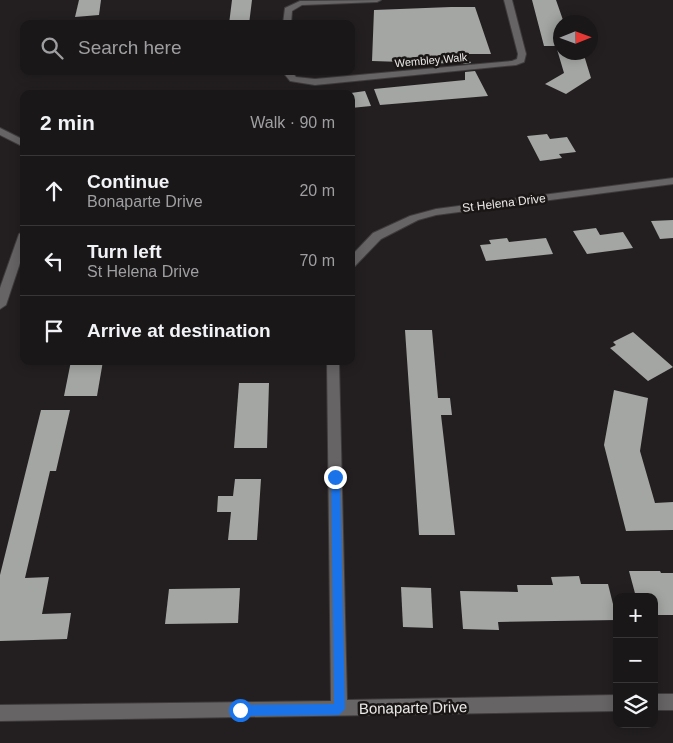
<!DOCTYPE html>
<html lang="en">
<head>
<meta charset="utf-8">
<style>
	:root { --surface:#1a1718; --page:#232021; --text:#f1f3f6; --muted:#9f9fa2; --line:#383637 }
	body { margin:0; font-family:Arial,sans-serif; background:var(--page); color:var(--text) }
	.controls { position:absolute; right:15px; bottom:15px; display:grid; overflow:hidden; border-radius:10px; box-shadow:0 2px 12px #0003 }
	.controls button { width:45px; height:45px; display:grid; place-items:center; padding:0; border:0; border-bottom:1px solid var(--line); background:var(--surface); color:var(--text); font:25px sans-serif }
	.compass { position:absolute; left:553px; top:15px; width:45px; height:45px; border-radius:50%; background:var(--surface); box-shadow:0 2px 12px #0003; rotate:89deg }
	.stop { position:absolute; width:15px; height:15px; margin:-11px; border:4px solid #1a73e8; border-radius:50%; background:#fff }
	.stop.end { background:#1a73e8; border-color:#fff; box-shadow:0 1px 5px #0008 }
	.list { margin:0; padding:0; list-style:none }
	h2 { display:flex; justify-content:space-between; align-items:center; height:65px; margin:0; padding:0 20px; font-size:21px }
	h2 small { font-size:16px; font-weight:400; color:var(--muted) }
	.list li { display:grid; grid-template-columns:32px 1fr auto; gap:15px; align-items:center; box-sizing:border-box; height:70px; padding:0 20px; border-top:1px solid var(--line) }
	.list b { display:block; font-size:19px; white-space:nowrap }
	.list p { margin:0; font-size:16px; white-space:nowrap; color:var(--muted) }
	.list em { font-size:16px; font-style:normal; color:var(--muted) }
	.icon { flex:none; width:28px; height:28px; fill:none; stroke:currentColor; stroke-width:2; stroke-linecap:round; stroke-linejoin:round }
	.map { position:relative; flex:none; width:673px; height:743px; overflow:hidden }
	.search { position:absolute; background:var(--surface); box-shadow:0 2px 12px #0003; left:20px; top:20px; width:335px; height:55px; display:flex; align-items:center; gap:12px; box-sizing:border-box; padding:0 18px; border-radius:10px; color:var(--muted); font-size:19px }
	.panel { position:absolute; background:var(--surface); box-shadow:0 2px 12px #0003; left:20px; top:90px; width:335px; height:275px; border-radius:10px }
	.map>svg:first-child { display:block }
</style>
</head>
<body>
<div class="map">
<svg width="673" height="743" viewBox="0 0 673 743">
	<rect width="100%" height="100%" fill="#231f20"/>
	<g fill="#a3a6a2">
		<polygon points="79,0 101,0 99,15 75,17"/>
		<polygon points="232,0 252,0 249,24 229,24"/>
		<polygon points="532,0 556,0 563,20 568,20 569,22 560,22 560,52 583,52 591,78 566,94 545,84 564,73 556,46 544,46"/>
		<polygon points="451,7 475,7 491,54 466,54 471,63 464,64 372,61 374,10"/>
		<polygon points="475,71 488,96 380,105 374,89 465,80 465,72"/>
		<polygon points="365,91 371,106 351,108 351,93"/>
		<polygon points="547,134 550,139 567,137 576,152 559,154 562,158 540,161 527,136"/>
		<polygon points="673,220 673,238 660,239 651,221"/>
		<polygon points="596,228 600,235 623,232 633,248 587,254 573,231"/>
		<polygon points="507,238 509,242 546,238 553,254 486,261 480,245 491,244 489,240"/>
		<polygon points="405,330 432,330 438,398 450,398 452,415 441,415 455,535 419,535"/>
		<polygon points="633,332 673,367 648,381 610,348 616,345 613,342"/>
		<polygon points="71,361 103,361 97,396 64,396"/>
		<polygon points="239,383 269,383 267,448 234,448"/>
		<polygon points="614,390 648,398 640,451 655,503 673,502 673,530 626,531 604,445"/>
		<polygon points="41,410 70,410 56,471 50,471 25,578 49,577 42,614 71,613 67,639 0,641 0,575"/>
		<polygon points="235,479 261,479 257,540 228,540 231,512 217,512 218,496 233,496"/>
		<polygon points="629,571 660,571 661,573 673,573 673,615 654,615 654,597 636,597"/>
		<polygon points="579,576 581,584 608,584 617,620 498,622 499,630 463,629 460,591 518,592 517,585 553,585 551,577"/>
		<polygon points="401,587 431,588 433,628 403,627"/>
		<polygon points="240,588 238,623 165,624 169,589"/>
	</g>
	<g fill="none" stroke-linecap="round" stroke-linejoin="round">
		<g stroke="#3f3b3c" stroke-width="2">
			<g id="street">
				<polygon points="381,0 377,2 302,5 292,11 291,24 283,24 285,8 300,1"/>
				<polygon points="504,0 512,0 526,54 524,62 516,65 315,85 290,81 282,71 291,71 296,77 315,79 512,61 517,59 518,54"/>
				<polygon points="0,128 24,140 24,147 0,135"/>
				<polygon points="673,178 673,184 436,215 418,220 381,239 355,266 351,267 351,256 373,233 410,216 436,209"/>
				<polygon points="24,231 24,251 6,305 0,309 0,288 19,234"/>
				<polygon points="327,361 339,361 347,700 617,695 617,711 0,721 0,705 331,701"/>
				<rect x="654" y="694" width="19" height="16"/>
			</g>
		</g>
		<use href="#street" fill="#676465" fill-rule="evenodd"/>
	</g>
	<polygon fill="#1a73e8" points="335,474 340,477 345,709 339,715 240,716 234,710 240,705 334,704 331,477"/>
	<g text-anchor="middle" stroke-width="5" stroke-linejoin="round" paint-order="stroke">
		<g font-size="11" fill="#ebe8e8" stroke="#1a1616">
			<text transform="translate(431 60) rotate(-5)" y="4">Wembley Walk</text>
		</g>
		<g font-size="12" fill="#ebe8e8" stroke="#1a1616">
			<text transform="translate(504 203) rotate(-7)" y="4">St Helena Drive</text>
		</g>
		<g font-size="15" fill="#ebe8e8" stroke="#1a1616">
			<text transform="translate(413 708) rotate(-1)" y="5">Bonaparte Drive</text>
		</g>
	</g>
</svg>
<div class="controls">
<button>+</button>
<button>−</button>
<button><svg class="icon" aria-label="layers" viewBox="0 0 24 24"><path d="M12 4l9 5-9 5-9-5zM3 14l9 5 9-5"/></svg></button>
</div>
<svg class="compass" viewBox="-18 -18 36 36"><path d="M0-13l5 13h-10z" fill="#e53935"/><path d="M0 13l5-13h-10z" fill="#9f9fa2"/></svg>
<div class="stop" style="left:240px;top:710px"></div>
<div class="stop end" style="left:335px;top:477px"></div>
<div class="search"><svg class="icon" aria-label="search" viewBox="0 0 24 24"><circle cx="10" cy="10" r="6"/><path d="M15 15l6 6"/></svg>Search here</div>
<section class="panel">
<h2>2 min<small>Walk · 90 m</small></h2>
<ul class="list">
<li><svg class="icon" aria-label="ahead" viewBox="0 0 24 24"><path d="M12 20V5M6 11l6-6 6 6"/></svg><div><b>Continue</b><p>Bonaparte Drive</p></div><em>20 m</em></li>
<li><svg class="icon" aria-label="left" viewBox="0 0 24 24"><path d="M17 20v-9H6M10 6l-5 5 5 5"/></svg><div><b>Turn left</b><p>St Helena Drive</p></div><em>70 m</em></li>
<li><svg class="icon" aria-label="arrive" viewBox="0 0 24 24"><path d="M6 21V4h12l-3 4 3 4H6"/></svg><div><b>Arrive at destination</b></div></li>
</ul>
</section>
</div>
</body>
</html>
